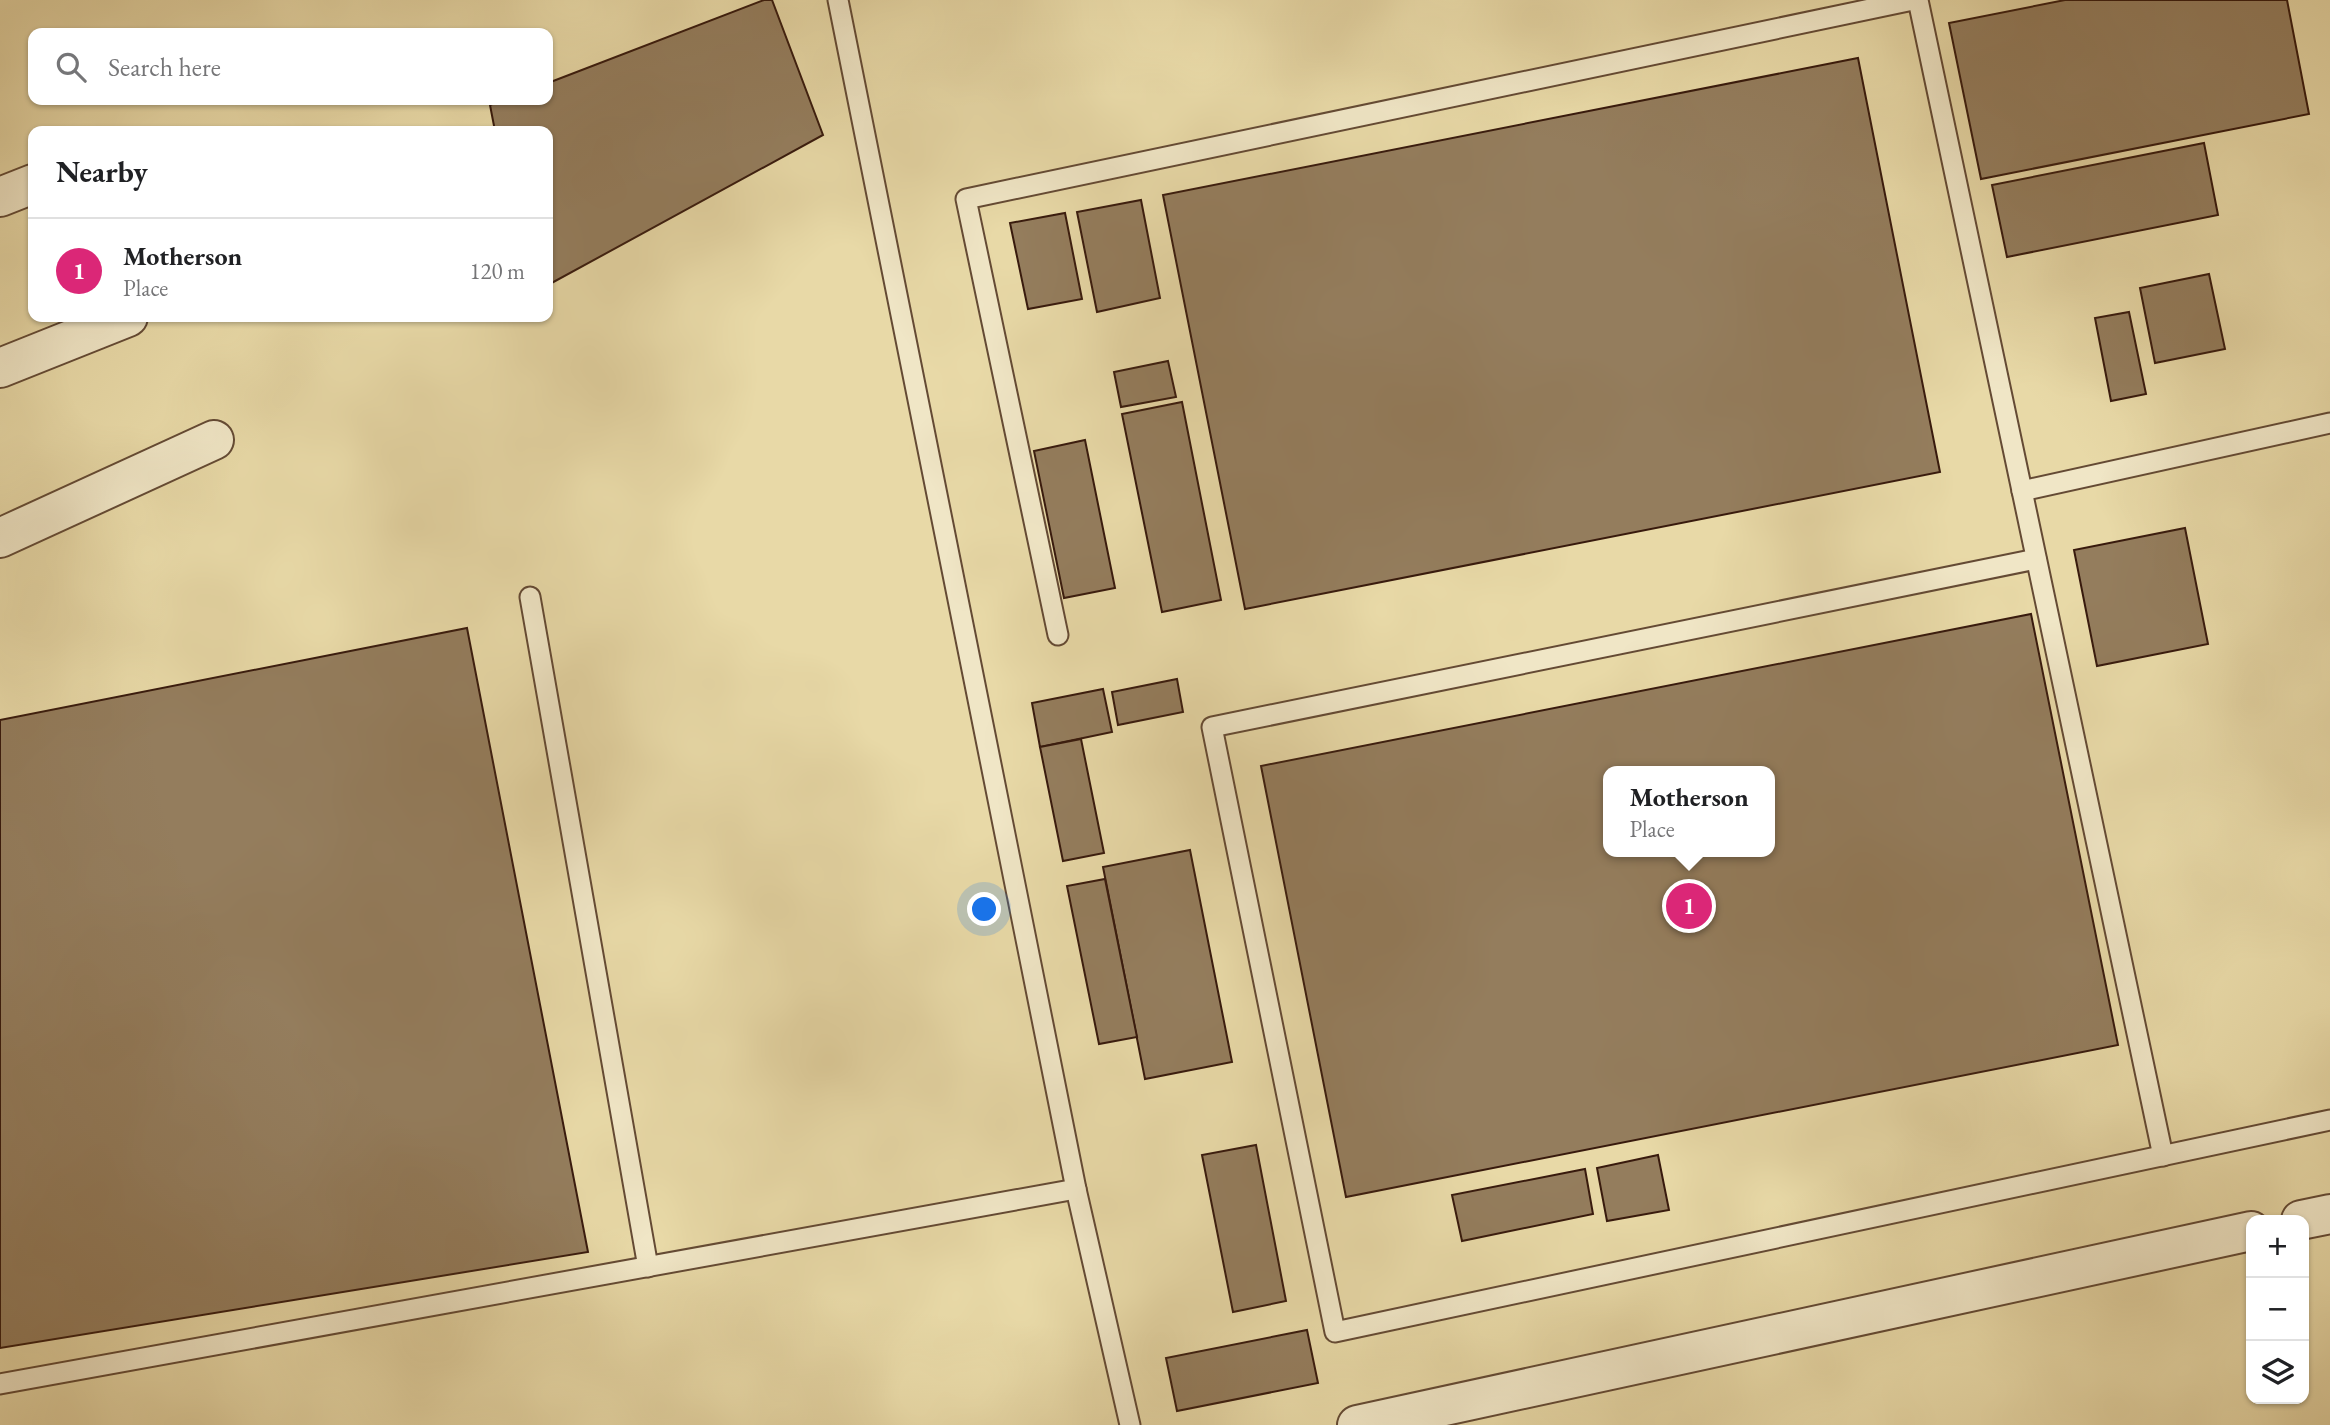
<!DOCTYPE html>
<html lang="en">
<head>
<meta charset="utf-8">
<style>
	:root { --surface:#fff; --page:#f6f6f6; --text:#202124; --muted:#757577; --line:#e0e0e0; --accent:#db2777 }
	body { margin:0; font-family:"EB Garamond",serif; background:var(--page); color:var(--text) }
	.controls { position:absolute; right:21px; bottom:21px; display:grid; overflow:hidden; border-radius:14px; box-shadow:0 2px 5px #0004 }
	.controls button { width:63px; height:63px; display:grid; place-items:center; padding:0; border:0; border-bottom:2px solid var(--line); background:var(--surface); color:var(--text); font:35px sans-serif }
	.you { position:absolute; left:985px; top:910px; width:24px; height:24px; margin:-18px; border:5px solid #fff; border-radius:50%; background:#1a73e8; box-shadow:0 0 0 10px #1a73e833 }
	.badge { display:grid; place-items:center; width:46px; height:46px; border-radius:50%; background:var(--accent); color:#fff; font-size:23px; font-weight:700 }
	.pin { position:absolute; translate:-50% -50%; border:4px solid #fff; box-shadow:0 2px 7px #0006 }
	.popup { position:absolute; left:1603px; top:766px; width:172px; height:91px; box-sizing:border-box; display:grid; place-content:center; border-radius:14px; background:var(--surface); filter:drop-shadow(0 2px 5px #0005); font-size:23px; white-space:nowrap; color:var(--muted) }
	.popup b { font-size:26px; color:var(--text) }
	.popup::after { content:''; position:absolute; left:50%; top:100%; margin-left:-14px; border:14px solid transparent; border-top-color:var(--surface) }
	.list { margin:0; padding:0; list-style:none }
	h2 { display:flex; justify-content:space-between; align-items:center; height:91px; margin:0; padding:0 28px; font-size:30px }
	h2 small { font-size:23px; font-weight:400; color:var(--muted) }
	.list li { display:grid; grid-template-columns:46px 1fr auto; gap:21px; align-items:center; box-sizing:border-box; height:105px; padding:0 28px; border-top:2px solid var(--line) }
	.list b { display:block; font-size:26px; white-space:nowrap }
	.list p { margin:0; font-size:23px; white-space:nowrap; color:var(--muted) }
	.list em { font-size:23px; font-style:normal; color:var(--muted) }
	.icon { flex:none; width:38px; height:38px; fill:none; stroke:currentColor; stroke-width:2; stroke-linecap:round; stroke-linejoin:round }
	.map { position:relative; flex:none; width:2330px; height:1425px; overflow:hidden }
	.search { position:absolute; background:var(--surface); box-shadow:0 2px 5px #0004; left:28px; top:28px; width:525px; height:77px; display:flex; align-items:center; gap:18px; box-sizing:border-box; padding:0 24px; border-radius:14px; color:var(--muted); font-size:26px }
	.panel { position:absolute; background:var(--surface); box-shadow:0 2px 5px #0004; left:28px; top:126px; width:525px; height:196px; border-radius:14px }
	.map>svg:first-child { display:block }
</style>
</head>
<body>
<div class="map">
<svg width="2330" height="1425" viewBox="0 0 2330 1425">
	<rect width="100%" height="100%" fill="#e8d9a7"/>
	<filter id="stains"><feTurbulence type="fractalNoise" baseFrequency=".00286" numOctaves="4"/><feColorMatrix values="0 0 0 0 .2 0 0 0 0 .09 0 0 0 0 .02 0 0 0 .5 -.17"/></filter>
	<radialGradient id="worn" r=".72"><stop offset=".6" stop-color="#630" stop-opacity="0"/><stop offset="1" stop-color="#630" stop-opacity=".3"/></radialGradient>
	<g fill="#947d5d" stroke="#381a0d" stroke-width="2" fill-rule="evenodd">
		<polygon points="764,0 772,0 823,135 548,285 548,131 495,131 490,105 502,100 548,100 548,83"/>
		<polygon points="2065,0 2287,0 2309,114 1981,179 1949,23"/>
		<polygon points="1858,58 1940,472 1245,609 1163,195"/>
		<polygon points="2204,143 2218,215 2007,257 1992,185"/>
		<polygon points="1141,200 1160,298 1097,312 1077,212"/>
		<polygon points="1065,213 1082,299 1028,309 1010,223"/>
		<polygon points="2209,274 2225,349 2155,363 2140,288"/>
		<polygon points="2129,312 2146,394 2111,401 2095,318"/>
		<polygon points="1168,361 1176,397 1121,407 1114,372"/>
		<polygon points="1182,402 1221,600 1162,612 1122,414"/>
		<polygon points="1085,440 1115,588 1064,598 1034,451"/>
		<polygon points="2185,528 2208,644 2097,666 2074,550"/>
		<path d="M2031 614 2118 1045 1346 1197 1261 766ZM1608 771H1770V852H1608Z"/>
		<polygon points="467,628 588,1252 0,1348 0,720"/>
		<polygon points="1177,679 1183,712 1118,725 1112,692"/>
		<polygon points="1103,689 1112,732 1040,747 1032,703"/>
		<polygon points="1081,739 1104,853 1063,861 1040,747"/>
		<polygon points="1190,850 1232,1062 1145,1079 1103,867"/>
		<polygon points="1105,879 1137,1037 1099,1044 1067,886"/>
		<polygon points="1256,1145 1286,1301 1233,1312 1202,1155"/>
		<polygon points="1658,1155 1669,1210 1607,1221 1597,1168"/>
		<polygon points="1585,1169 1593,1214 1462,1241 1452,1195"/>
		<polygon points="1307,1330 1318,1383 1177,1411 1166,1358"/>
	</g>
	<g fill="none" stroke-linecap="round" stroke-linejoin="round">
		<g stroke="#644a34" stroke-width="23">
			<g id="lane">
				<polyline points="838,0 1076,1189 1130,1425"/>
				<polyline points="1918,0 2163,1156"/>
				<polyline points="2022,491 2330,423"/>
				<polyline points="2036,559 1212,727 1335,1332 2330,1120"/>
				<polyline points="530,597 648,1267"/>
				<polyline points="1058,635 966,199 1913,0"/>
				<polyline points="0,1384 1076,1189"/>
			</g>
		</g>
		<g stroke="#644a34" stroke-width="42">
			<g id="street">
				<polyline points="0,197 33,184"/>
				<polyline points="0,368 128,317"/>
				<polyline points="0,538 214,440"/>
				<polyline points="2301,1220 2330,1214"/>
				<polyline points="1357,1425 2251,1231"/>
			</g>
		</g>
		<use href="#lane" stroke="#f0e6c6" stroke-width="19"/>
		<use href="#street" stroke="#f0e6c6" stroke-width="38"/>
	</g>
	<rect width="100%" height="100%" filter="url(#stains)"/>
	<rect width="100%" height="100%" fill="url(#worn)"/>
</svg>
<div class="controls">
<button>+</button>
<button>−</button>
<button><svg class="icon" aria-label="layers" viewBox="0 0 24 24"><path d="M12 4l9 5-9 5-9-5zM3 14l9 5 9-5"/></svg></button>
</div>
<div class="you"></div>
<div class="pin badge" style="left:1689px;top:906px">1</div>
<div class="popup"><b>Motherson</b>Place</div>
<div class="search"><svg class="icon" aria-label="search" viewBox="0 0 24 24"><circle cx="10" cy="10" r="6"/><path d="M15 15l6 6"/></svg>Search here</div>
<section class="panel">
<h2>Nearby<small></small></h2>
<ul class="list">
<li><span class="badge">1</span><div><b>Motherson</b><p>Place</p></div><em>120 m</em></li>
</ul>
</section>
</div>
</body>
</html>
